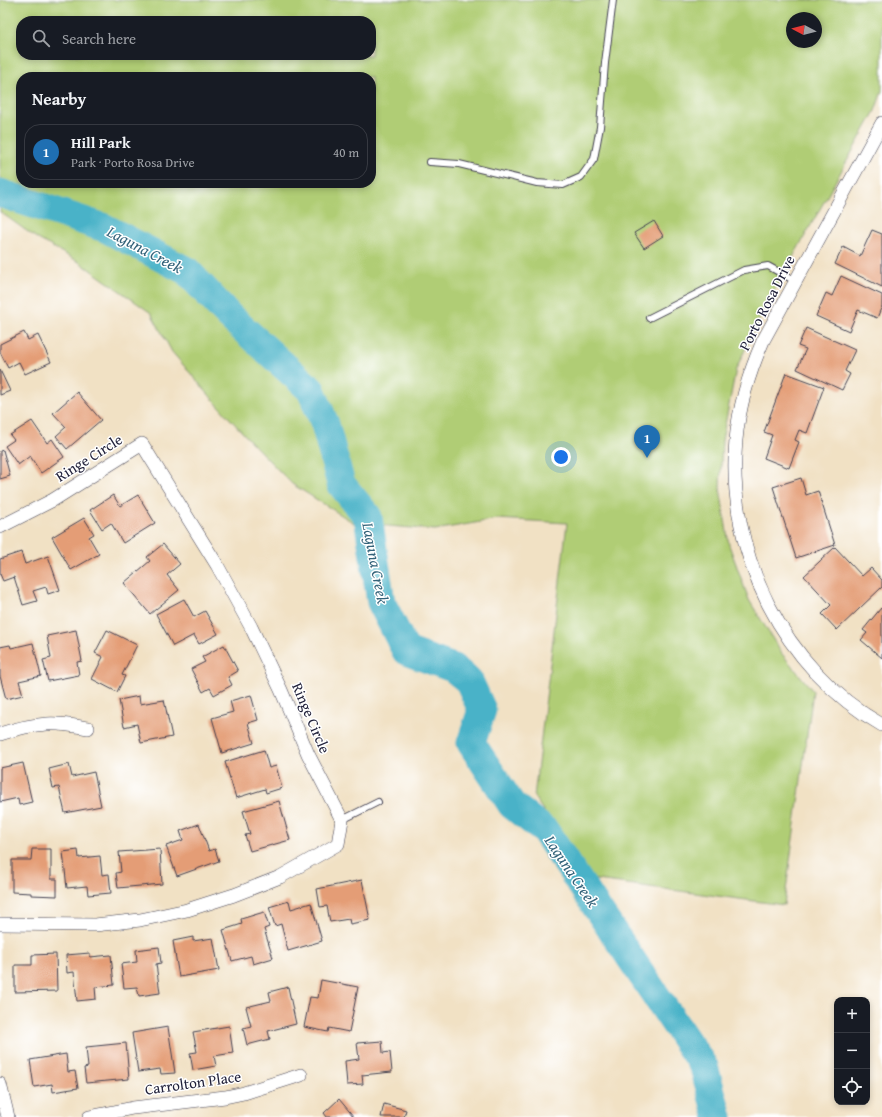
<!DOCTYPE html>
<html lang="en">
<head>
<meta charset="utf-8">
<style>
	:root { --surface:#171b24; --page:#20242c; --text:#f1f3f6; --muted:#9ea1a6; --line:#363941; --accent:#1f6fb2 }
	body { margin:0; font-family:"Gentium Book Plus",serif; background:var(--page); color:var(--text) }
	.controls { position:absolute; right:12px; bottom:12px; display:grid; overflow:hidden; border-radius:8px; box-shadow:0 2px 6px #0003 }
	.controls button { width:36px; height:36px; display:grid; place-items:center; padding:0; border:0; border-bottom:1px solid var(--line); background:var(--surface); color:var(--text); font:20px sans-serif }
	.compass { position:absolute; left:786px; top:12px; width:36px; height:36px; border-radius:50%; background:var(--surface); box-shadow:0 2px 6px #0003; rotate:277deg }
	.you { position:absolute; left:561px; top:457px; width:14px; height:14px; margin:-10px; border:3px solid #fff; border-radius:50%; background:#1a73e8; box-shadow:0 0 0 6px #1a73e833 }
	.badge { display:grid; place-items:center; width:26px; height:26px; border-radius:50%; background:var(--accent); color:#fff; font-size:13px; font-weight:700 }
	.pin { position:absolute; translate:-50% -33px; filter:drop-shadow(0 1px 2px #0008) }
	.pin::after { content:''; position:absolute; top:21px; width:14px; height:12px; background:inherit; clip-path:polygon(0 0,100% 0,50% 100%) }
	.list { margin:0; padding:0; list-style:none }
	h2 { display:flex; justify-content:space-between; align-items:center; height:52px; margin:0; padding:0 16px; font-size:17px }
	h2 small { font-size:13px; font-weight:400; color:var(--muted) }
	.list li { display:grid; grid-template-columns:26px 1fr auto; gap:12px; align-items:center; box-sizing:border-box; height:56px; margin:0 8px 8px; padding:0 8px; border:1px solid var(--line); border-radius:16px }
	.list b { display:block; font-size:15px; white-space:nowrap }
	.list p { margin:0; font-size:13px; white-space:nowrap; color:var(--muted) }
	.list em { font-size:13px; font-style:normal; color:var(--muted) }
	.icon { flex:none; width:22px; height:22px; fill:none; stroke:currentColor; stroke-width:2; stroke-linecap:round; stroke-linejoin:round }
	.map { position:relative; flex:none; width:882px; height:1117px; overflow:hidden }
	.search { position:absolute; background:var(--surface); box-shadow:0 2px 6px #0003; left:16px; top:16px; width:360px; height:44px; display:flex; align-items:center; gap:10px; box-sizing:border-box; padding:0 14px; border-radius:16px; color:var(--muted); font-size:15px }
	.panel { position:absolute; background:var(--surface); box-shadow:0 2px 6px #0003; left:16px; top:72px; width:360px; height:116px; border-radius:16px }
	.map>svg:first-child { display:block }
</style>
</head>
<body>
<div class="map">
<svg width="882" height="1117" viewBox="0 0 882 1117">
	<rect width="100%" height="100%" fill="#fff"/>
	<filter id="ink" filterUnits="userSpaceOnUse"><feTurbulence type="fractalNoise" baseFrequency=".025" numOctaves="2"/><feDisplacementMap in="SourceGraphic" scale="8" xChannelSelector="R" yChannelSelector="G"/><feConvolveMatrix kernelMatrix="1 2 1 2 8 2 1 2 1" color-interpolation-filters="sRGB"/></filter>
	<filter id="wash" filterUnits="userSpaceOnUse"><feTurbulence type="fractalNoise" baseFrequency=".012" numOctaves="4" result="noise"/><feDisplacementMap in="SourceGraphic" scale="16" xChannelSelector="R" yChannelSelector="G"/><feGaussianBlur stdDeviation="0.9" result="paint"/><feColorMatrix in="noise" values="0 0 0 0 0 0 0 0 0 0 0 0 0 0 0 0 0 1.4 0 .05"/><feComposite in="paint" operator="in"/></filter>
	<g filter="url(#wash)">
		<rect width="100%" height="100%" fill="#f1e1c4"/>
		<path fill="#b0cd74" stroke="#697858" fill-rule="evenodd" d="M0 0H882V91L875 111 765 307 736 369 722 440 720 488 729 545 749 600 782 654 813 691 784 905 590 879 534 797 567 523 497 519 435 530 354 523 292 484 254 445 222 410 172 352 151 313 79 262 38 239 0 212ZM792 18H816V42H792ZM21 21H371V55H21ZM21 77H371V183H21Z"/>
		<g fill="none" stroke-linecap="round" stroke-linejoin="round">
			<polyline stroke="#4ab2c8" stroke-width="29" points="0,193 105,228 187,271 229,316 311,390 325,424 341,484 368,517 381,602 406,651 453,668 469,681 482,710 471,743 512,805 545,831 704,1067 718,1117"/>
		</g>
		<g id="blocks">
			<g fill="#e49d76">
				<polygon points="654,221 663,236 644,248 634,233"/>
				<polygon points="872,230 882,234 882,287 835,264 843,247 860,256"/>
				<polygon points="841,276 882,295 882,306 877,318 858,310 849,331 816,316 826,293 832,296"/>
				<polygon points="806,328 855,350 845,371 850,374 842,390 797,369 806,349 798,346"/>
				<polygon points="24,332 28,340 38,335 51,362 25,374 19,362 8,368 0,352 0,344"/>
				<polygon points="0,370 10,391 0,395"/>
				<polygon points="786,373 824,387 807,433 799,430 795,440 799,442 789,468 764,458 772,435 764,432"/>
				<polygon points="77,392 101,420 67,449 56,436 66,427 53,413"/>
				<polygon points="32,421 47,443 52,439 64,457 41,473 30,456 18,465 5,446 14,440 10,435"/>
				<polygon points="3,450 10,476 0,479 0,451"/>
				<polygon points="801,478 806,495 818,491 835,545 796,558 773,487"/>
				<polygon points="113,495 120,506 138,495 155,523 123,543 111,523 102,529 90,510"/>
				<polygon points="84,518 94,534 89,537 99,554 71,570 52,537"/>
				<polygon points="163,544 180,564 167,575 179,590 150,614 124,583 150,561 147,557"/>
				<polygon points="835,547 862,576 871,568 882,580 882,587 837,630 822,614 831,605 804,576"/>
				<polygon points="21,552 25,564 48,556 60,590 48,594 46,587 33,591 37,601 23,605 14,577 3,581 0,574 0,559"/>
				<polygon points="184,599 194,617 205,611 218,634 199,644 194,635 173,646 156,614"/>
				<polygon points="881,608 882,609 882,658 861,640 867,633 863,630"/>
				<polygon points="76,630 82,661 77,662 79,675 48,681 43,660 51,658 47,636"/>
				<polygon points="107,630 137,645 122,675 125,676 117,692 92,679 103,657 95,653"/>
				<polygon points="33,643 41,676 19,681 23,695 6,699 0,676 0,647 10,645 11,648"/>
				<polygon points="224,645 238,671 228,677 232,685 214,695 210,688 203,692 191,669 205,662 202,657"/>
				<polygon points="251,695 258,720 248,723 254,743 222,753 212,718 233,712 230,701"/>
				<polygon points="139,696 140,704 164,700 172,737 141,743 137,724 124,727 119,700"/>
				<polygon points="264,750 269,768 276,766 282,788 266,793 265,789 236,798 225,762"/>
				<polygon points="23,763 32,802 19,805 18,798 0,802 0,768"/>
				<polygon points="69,764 72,777 94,772 101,806 65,813 59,787 53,788 49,769"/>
				<polygon points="279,801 290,840 250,851 245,835 250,834 243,811"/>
				<polygon points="199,824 209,851 215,849 219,861 177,876 166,846 183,840 180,831"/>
				<polygon points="32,849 51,849 51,879 57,879 57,896 31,895 31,893 12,892 12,860 31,860"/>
				<polygon points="160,849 162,884 118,888 116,873 121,872 119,852"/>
				<polygon points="78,850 79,858 100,856 102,875 109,874 111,893 88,895 87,886 67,888 63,852"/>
				<polygon points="362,880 370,920 350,924 349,919 330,922 327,906 320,907 317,889"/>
				<polygon points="289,901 291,909 311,903 322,941 288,951 281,924 275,926 269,907"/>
				<polygon points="264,912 269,927 264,929 273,958 253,964 251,956 232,961 223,930 242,924 241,919"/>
				<polygon points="193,937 193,941 213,938 219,970 179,977 173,941"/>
				<polygon points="159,947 161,963 156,964 160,993 139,996 137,987 124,988 121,964 137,962 136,950"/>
				<polygon points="90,953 90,957 111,955 114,985 95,987 96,999 77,1001 74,972 67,973 66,955"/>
				<polygon points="56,954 57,991 15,992 15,965 32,965 32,955"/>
				<polygon points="321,980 358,987 349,1032 329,1028 328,1032 304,1027 310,997 318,998"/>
				<polygon points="288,987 296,1024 268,1031 270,1039 247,1045 243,1028 251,1026 246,1007 271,1001 269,992"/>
				<polygon points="229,1026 233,1053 214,1056 216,1066 193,1070 190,1053 197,1052 193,1032"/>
				<polygon points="168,1027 175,1073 161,1074 160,1069 138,1072 132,1033"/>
				<polygon points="382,1041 383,1053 390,1052 392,1072 362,1075 363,1084 347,1085 345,1061 359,1059 357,1043"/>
				<polygon points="126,1043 129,1079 86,1083 84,1068 88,1067 86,1047"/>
				<polygon points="66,1054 68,1072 75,1071 78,1088 53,1092 52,1084 34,1087 30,1060"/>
				<polygon points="339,1099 354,1117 327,1117 324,1113"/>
				<polygon points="384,1104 406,1110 404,1117 381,1117"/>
			</g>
		</g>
	</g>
	<g filter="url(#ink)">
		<use href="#blocks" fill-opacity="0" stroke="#413f50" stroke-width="1"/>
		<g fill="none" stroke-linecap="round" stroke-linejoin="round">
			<g stroke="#413f50" stroke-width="8">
				<g id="lane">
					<polyline points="430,162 459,164 537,183 563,185 581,177 594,159 600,127 605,63 613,0"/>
					<polyline points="649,318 744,270 768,266 795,281"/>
					<polyline points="342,820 378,802"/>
				</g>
			</g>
			<g stroke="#413f50" stroke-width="14">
				<g id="street">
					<path d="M882 123 763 341C749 373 739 406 736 440 726 553 783 669 882 725"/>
					<polyline points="0,527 53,500 142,444 217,565 251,627 281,690 308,754 342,820 338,844 280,877 234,895 187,910 140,920 95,925 0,924"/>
					<path d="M0 734C15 729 31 725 47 724 61 723 75 726 88 728"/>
					<polyline points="0,1084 8,1117"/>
					<polyline points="89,1117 133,1108 225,1097 244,1093 301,1075"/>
				</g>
			</g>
			<use href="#lane" stroke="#fff" stroke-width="6"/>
			<use href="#street" stroke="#fff" stroke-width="13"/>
		</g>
	</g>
	<g text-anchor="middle" stroke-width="3" stroke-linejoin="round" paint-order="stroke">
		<g font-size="15" fill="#22223b" stroke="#fff">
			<text transform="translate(767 303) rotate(-63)" y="5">Porto Rosa Drive</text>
			<text transform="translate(89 458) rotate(-32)" y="5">Ringe Circle</text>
			<text transform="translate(311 718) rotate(67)" y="5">Ringe Circle</text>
			<text transform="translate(193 1083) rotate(-8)" y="5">Carrolton Place</text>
		</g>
		<g font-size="16" font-style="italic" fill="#34637a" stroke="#fff">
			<text transform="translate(145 249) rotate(28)" y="6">Laguna Creek</text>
			<text transform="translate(376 563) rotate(79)" y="6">Laguna Creek</text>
			<text transform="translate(572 871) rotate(56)" y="6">Laguna Creek</text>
		</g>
	</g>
</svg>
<div class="controls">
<button>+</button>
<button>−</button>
<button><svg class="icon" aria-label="locate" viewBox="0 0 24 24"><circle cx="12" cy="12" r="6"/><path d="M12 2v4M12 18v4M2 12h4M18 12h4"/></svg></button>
</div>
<svg class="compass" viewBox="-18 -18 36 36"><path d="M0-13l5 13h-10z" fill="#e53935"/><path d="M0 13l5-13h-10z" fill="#9ea1a6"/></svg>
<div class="you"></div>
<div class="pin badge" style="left:647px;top:458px">1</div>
<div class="search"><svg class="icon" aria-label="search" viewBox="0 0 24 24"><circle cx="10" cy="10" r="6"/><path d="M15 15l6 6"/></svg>Search here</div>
<section class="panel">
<h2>Nearby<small></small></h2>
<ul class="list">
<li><span class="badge">1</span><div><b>Hill Park</b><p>Park · Porto Rosa Drive</p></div><em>40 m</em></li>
</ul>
</section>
</div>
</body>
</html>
